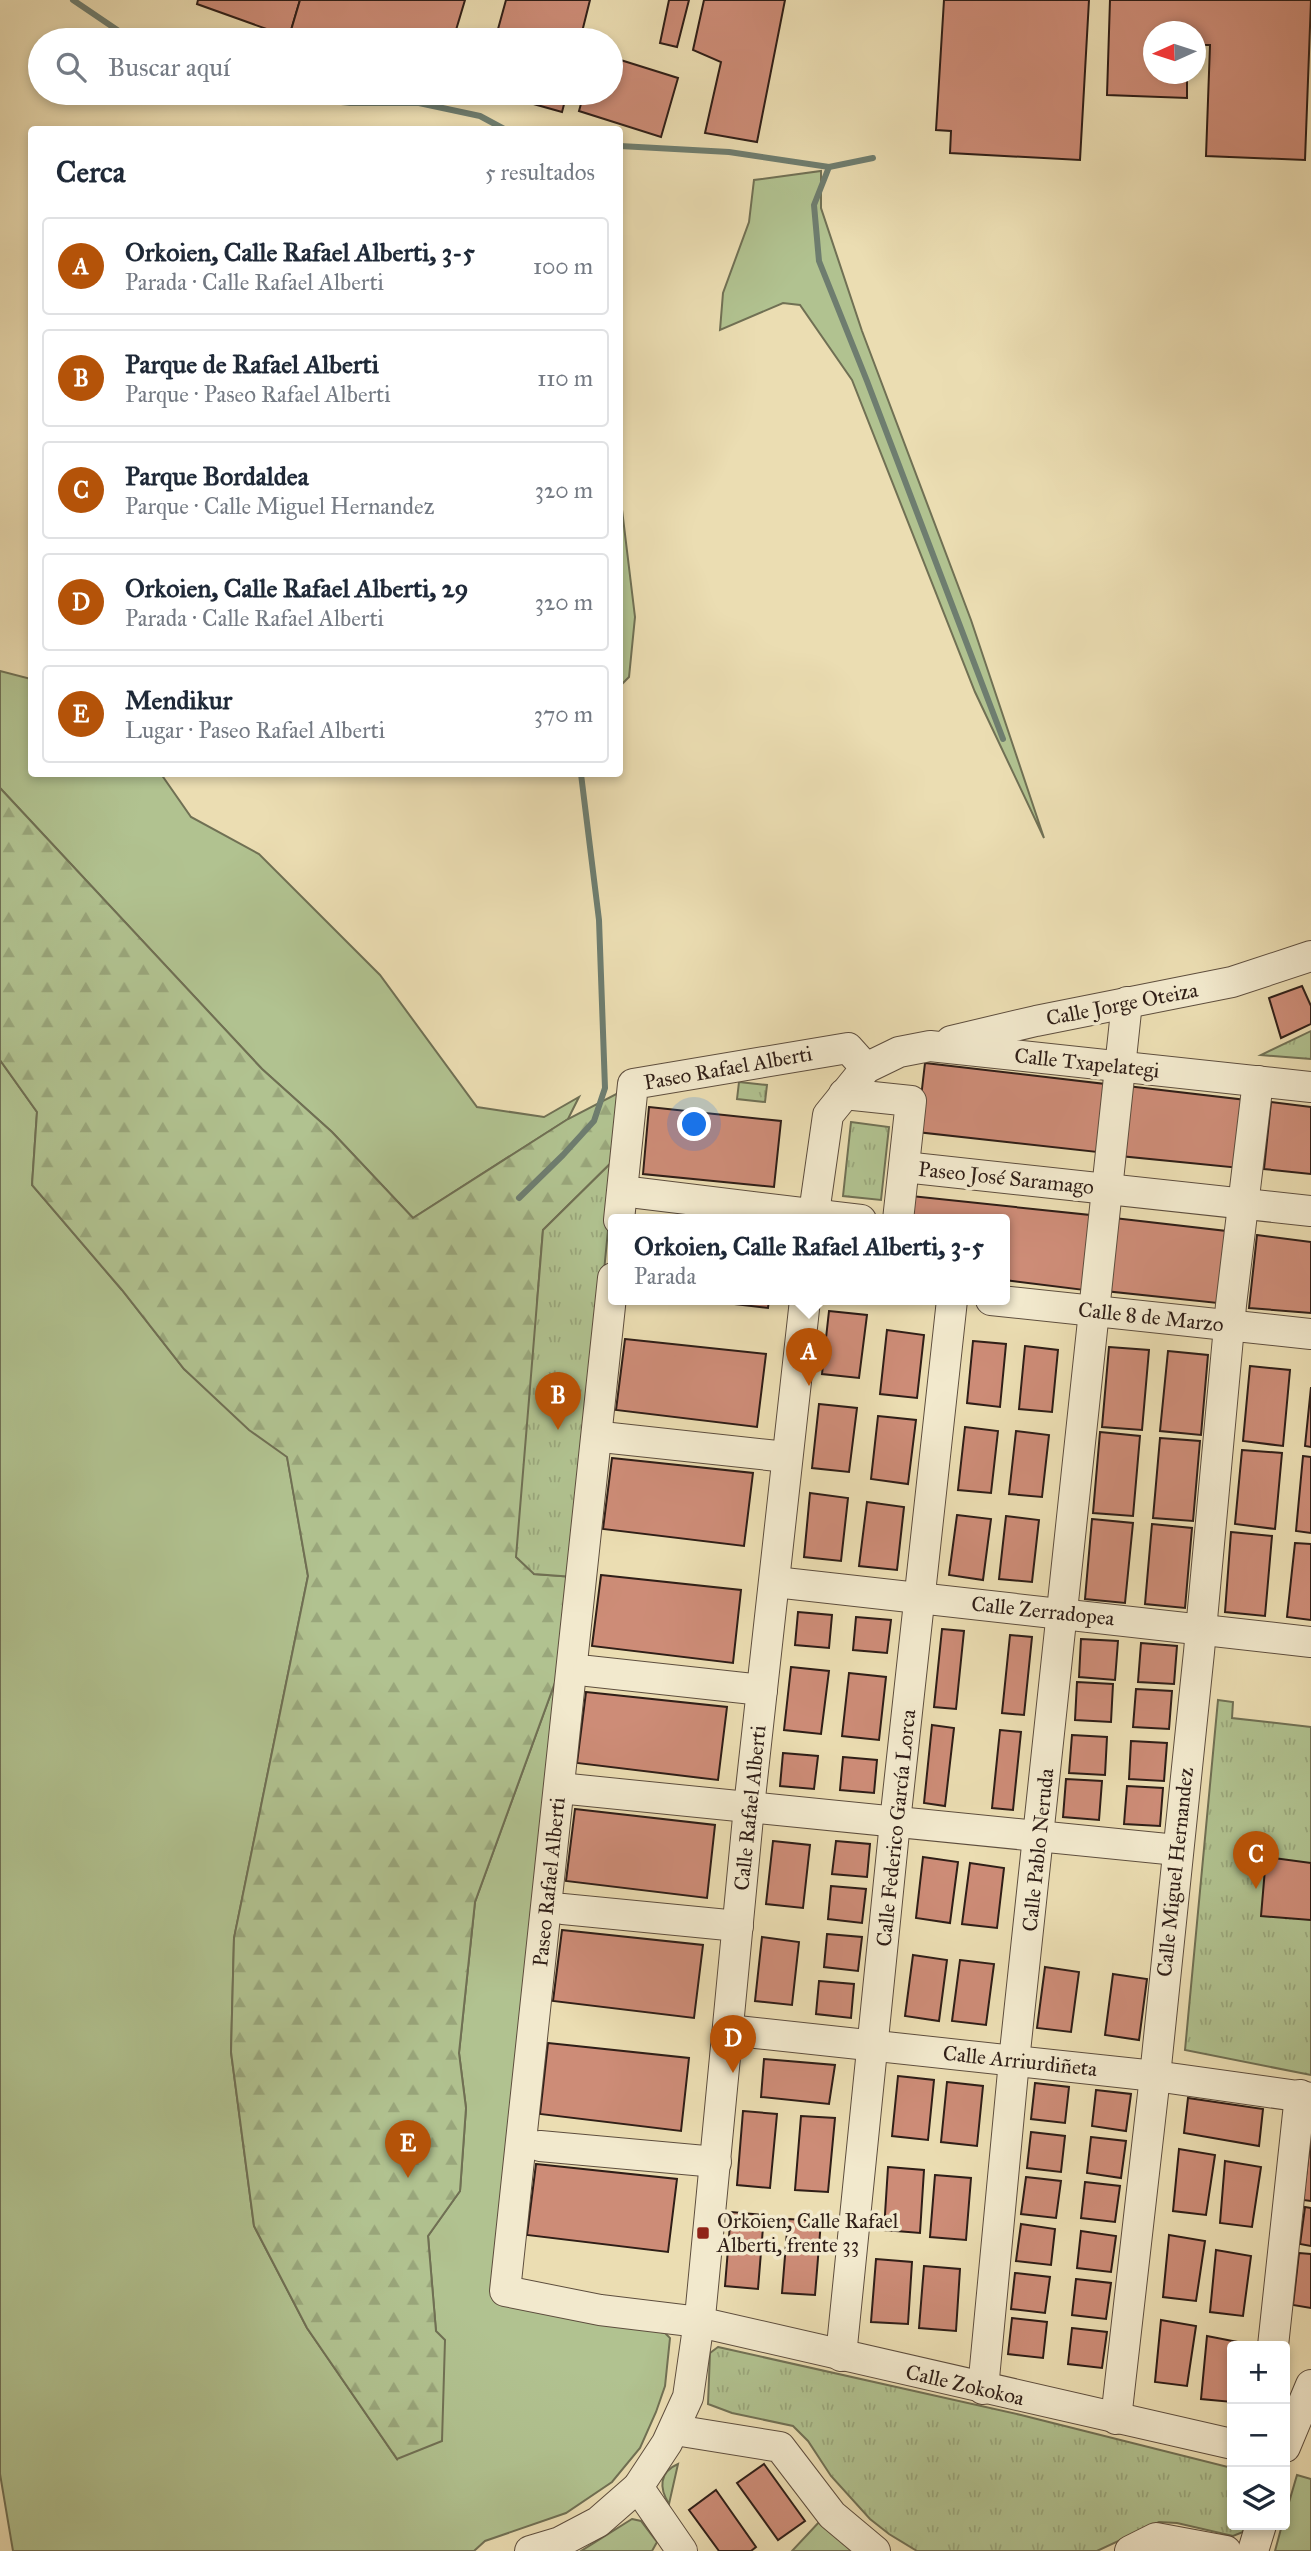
<!DOCTYPE html>
<html lang="es">
<head>
<meta charset="utf-8">
<style>
	:root { --surface:#fff; --page:#f2f2f3; --text:#1f2937; --muted:#747a83; --line:#e0e1e3; --accent:#b45309 }
	body { margin:0; font-family:"IM FELL Great Primer",serif; background:var(--page); color:var(--text) }
	.controls { position:absolute; right:21px; bottom:21px; display:grid; overflow:hidden; border-radius:7px; box-shadow:0 4px 10px #0003 }
	.controls button { width:63px; height:63px; display:grid; place-items:center; padding:0; border:0; border-bottom:2px solid var(--line); background:var(--surface); color:var(--text); font:35px sans-serif }
	.compass { position:absolute; left:1143px; top:21px; width:63px; height:63px; border-radius:50%; background:var(--surface); box-shadow:0 4px 10px #0003; rotate:267deg }
	.you { position:absolute; left:695px; top:1125px; width:24px; height:24px; margin:-18px; border:5px solid #fff; border-radius:50%; background:#1a73e8; box-shadow:0 0 0 10px #1a73e833 }
	.badge { display:grid; place-items:center; width:46px; height:46px; border-radius:50%; background:var(--accent); color:#fff; font-size:23px; font-weight:700 }
	.pin { position:absolute; translate:-50% -58px; filter:drop-shadow(0 2px 4px #0008) }
	.pin::after { content:''; position:absolute; top:37px; width:24px; height:21px; background:inherit; clip-path:polygon(0 0,100% 0,50% 100%) }
	.popup { position:absolute; left:608px; top:1214px; width:402px; height:91px; box-sizing:border-box; display:grid; place-content:center; border-radius:7px; background:var(--surface); filter:drop-shadow(0 2px 5px #0005); font-size:23px; white-space:nowrap; color:var(--muted) }
	.popup b { font-size:26px; color:var(--text) }
	.popup::after { content:''; position:absolute; left:50%; top:100%; margin-left:-14px; border:14px solid transparent; border-top-color:var(--surface) }
	.list { margin:0; padding:0; list-style:none }
	h2 { display:flex; justify-content:space-between; align-items:center; height:91px; margin:0; padding:0 28px; font-size:30px }
	h2 small { font-size:23px; font-weight:400; color:var(--muted) }
	.list li { display:grid; grid-template-columns:46px 1fr auto; gap:21px; align-items:center; box-sizing:border-box; height:98px; margin:0 14px 14px; padding:0 14px; border:2px solid var(--line); border-radius:7px }
	.list b { display:block; font-size:26px; white-space:nowrap }
	.list p { margin:0; font-size:23px; white-space:nowrap; color:var(--muted) }
	.list em { font-size:23px; font-style:normal; color:var(--muted) }
	.icon { flex:none; width:38px; height:38px; fill:none; stroke:currentColor; stroke-width:2; stroke-linecap:round; stroke-linejoin:round }
	.map { position:relative; flex:none; width:1311px; height:2551px; overflow:hidden }
	.search { position:absolute; background:var(--surface); box-shadow:0 4px 10px #0003; left:28px; top:28px; width:595px; height:77px; display:flex; align-items:center; gap:18px; box-sizing:border-box; padding:0 24px; border-radius:38px; color:var(--muted); font-size:26px }
	.panel { position:absolute; background:var(--surface); box-shadow:0 4px 10px #0003; left:28px; top:126px; width:595px; height:651px; border-radius:7px }
	.map>svg:first-child { display:block }
</style>
</head>
<body>
<div class="map">
<svg width="1311" height="2551" viewBox="0 0 1311 2551">
	<defs>
		<pattern id="forest-firs" width="22" height="20" patternUnits="userSpaceOnUse" patternTransform="scale(1.75)"><rect width="22" height="20" fill="#b1c290"/><path d="M5 1l3.5 6h-7zM16 11l3.5 6h-7z" fill="#99a67b"/></pattern>
		<pattern id="park-tufts" width="24" height="20" patternUnits="userSpaceOnUse" patternTransform="scale(1.75)"><rect width="24" height="20" fill="#b1c290"/><path d="M3 7l-1-3M5 7V3M7 7l1-3M15 17l-1-3M17 17v-4M19 17l1-3" fill="none" stroke="#99a67b"/></pattern>
	</defs>
	<rect width="100%" height="100%" fill="#ebddb2"/>
	<filter id="stains"><feTurbulence type="fractalNoise" baseFrequency=".00286" numOctaves="4"/><feColorMatrix values="0 0 0 0 .2 0 0 0 0 .09 0 0 0 0 .02 0 0 0 .5 -.17"/></filter>
	<radialGradient id="worn" r=".72"><stop offset=".6" stop-color="#630" stop-opacity="0"/><stop offset="1" stop-color="#630" stop-opacity=".3"/></radialGradient>
	<g fill="#b1c290" stroke="#707054" stroke-width="2">
		<polygon points="821,171 821,208 862,331 971,620 1044,838 975,692 852,380 800,305 783,303 720,330 723,293 749,222 754,180"/>
		<polygon points="620,493 635,617 629,677 620,686"/>
		<polygon points="0,671 31,679 32,774 161,774 191,817 259,854 380,975 477,1107 544,1117 579,1097 568,1119 413,1218 332,1132 262,1069 0,788"/>
		<polygon points="0,1060 37,1112 32,1185 122,1290 184,1369 287,1456 308,1576 234,1938 231,2052 254,2226 307,2328 397,2459 436,2332 428,2236 460,2191 466,2108 459,2053 475,1902 565,1655 496,2293 665,2333 670,2338 665,2386 656,2412 640,2448 612,2482 566,2513 485,2541 474,2551 13,2551 0,2474"/>
		<path d="M678 2464 669 2504C659 2488 659 2472 678 2464Z"/>
		<polygon points="1297,2475 1311,2479 1311,2551 1275,2551 1282,2525 1285,2525 1285,2516"/>
		<polygon points="632,2519 641,2521 657,2542 652,2551 581,2551"/>
		<polygon points="821,2520 852,2551 792,2551"/>
	</g>
	<polygon fill="url(#forest-firs)" stroke="#707054" stroke-width="2" points="0,788 262,1069 332,1132 413,1218 568,1119 624,1090 617,1157 543,1230 537,1303 534,1574 574,1577 565,1655 475,1902 459,2053 466,2108 460,2191 428,2236 436,2331 445,2340 442,2441 397,2459 307,2328 254,2226 231,2052 234,1938 308,1576 287,1457 249,1430 184,1369 122,1290 32,1185 37,1112 0,1060"/>
	<g fill="url(#park-tufts)" stroke="#707054" stroke-width="2">
		<polygon points="1311,1031 1311,1059 1261,1055"/>
		<polygon points="739,1082 767,1085 765,1102 737,1099"/>
		<polygon points="851,1122 889,1127 881,1200 843,1196"/>
		<polygon points="615,1159 574,1577 534,1574 516,1557 543,1230"/>
		<polygon points="1218,1700 1233,1702 1232,1718 1311,1727 1311,2075 1185,2050"/>
		<polygon points="718,2347 1021,2415 1232,2468 1232,2525 1245,2525 1243,2532 1233,2536 1177,2523 1159,2522 1097,2551 917,2551 889,2534 870,2519 831,2476 808,2441 793,2426 732,2413 708,2404 710,2353"/>
	</g>
	<g fill="none" stroke-linecap="round" stroke-linejoin="round">
		<g stroke="#6e7d6f" stroke-width="6">
			<polyline points="73,0 132,40"/>
			<polyline points="262,93 350,103 419,103 480,116 506,130"/>
			<polyline points="620,146 729,152 829,167 873,158"/>
			<polyline points="829,167 814,205 819,261 867,381 1003,739"/>
			<polyline points="519,1198 563,1155 594,1121 605,1088 599,920 581,774"/>
		</g>
	</g>
	<g fill="#cd8c77" stroke="#2f1e17" stroke-width="2">
		<polygon points="198,0 300,0 289,37 197,4"/>
		<polygon points="300,0 465,0 453,40 300,40 289,37"/>
		<polygon points="506,0 590,0 580,40 495,40"/>
		<polygon points="669,0 689,0 677,47 660,43"/>
		<polygon points="704,0 785,0 757,142 705,133 721,62 693,50"/>
		<polygon points="944,0 1089,0 1080,160 950,153 951,131 936,130"/>
		<polygon points="1110,0 1311,0 1305,160 1206,156 1210,45 1196,45 1196,32 1154,32 1154,74 1187,74 1187,98 1107,95"/>
		<polygon points="611,57 678,78 661,137 579,111 584,93 611,93"/>
		<polygon points="494,93 567,93 562,112"/>
		<polygon points="1302,986 1311,1006 1311,1024 1281,1038 1269,998"/>
		<polygon points="925,1063 1105,1084 1097,1152 917,1132"/>
		<polygon points="1127,1086 1246,1100 1240,1168 1120,1156"/>
		<polygon points="1271,1102 1311,1107 1311,1174 1264,1169"/>
		<polygon points="649,1107 781,1121 774,1187 643,1174"/>
		<polygon points="911,1196 1090,1215 1084,1290 1005,1280 1005,1220 908,1220"/>
		<polygon points="1114,1218 1235,1232 1227,1304 1105,1291"/>
		<polygon points="1257,1235 1311,1242 1311,1313 1249,1308"/>
		<polygon points="700,1300 769,1300 768,1308"/>
		<polygon points="829,1311 867,1315 859,1378 822,1374"/>
		<polygon points="887,1330 924,1335 917,1398 880,1394"/>
		<polygon points="625,1339 766,1354 757,1427 616,1410"/>
		<polygon points="973,1341 1006,1344 1000,1407 967,1403"/>
		<polygon points="1025,1346 1058,1350 1052,1412 1019,1409"/>
		<polygon points="1109,1347 1149,1350 1142,1430 1102,1427"/>
		<polygon points="1168,1351 1208,1355 1201,1435 1160,1431"/>
		<polygon points="1250,1366 1290,1370 1283,1446 1243,1441"/>
		<polygon points="1311,1387 1311,1447 1305,1446"/>
		<polygon points="819,1404 857,1408 849,1472 812,1468"/>
		<polygon points="878,1416 916,1420 908,1484 871,1479"/>
		<polygon points="965,1427 998,1431 991,1493 958,1490"/>
		<polygon points="1016,1431 1049,1435 1042,1497 1009,1494"/>
		<polygon points="1100,1432 1140,1436 1133,1516 1093,1513"/>
		<polygon points="1160,1438 1200,1441 1193,1521 1153,1518"/>
		<polygon points="1242,1450 1282,1453 1275,1529 1235,1524"/>
		<polygon points="1303,1456 1311,1457 1311,1533 1296,1531"/>
		<polygon points="612,1458 753,1473 744,1546 603,1529"/>
		<polygon points="810,1493 848,1498 841,1561 804,1557"/>
		<polygon points="867,1502 904,1507 897,1570 859,1566"/>
		<polygon points="957,1515 991,1519 983,1580 949,1575"/>
		<polygon points="1006,1516 1039,1520 1032,1582 999,1579"/>
		<polygon points="1092,1519 1133,1523 1125,1603 1085,1599"/>
		<polygon points="1152,1524 1192,1528 1185,1608 1145,1604"/>
		<polygon points="1231,1532 1272,1536 1265,1616 1225,1612"/>
		<polygon points="1295,1543 1311,1544 1311,1620 1287,1617"/>
		<polygon points="601,1575 741,1590 733,1663 592,1646"/>
		<polygon points="798,1612 832,1615 829,1648 795,1645"/>
		<polygon points="856,1617 891,1620 887,1653 853,1650"/>
		<polygon points="942,1629 964,1631 956,1709 934,1707"/>
		<polygon points="1010,1635 1032,1637 1024,1715 1002,1713"/>
		<polygon points="1081,1639 1118,1641 1115,1680 1079,1677"/>
		<polygon points="1141,1643 1177,1646 1174,1684 1138,1682"/>
		<polygon points="791,1667 829,1671 821,1734 784,1730"/>
		<polygon points="849,1673 886,1677 879,1740 842,1736"/>
		<polygon points="1077,1682 1113,1684 1111,1722 1075,1720"/>
		<polygon points="1136,1689 1172,1691 1169,1729 1133,1727"/>
		<polygon points="586,1692 727,1707 718,1780 577,1763"/>
		<polygon points="932,1725 954,1728 945,1806 924,1803"/>
		<polygon points="1000,1730 1021,1732 1013,1810 992,1808"/>
		<polygon points="1072,1735 1107,1737 1105,1775 1069,1773"/>
		<polygon points="1131,1741 1167,1743 1164,1781 1129,1779"/>
		<polygon points="783,1753 818,1756 814,1789 780,1786"/>
		<polygon points="843,1757 877,1760 874,1793 840,1790"/>
		<polygon points="1066,1779 1102,1781 1099,1820 1063,1817"/>
		<polygon points="1127,1786 1163,1788 1160,1826 1124,1824"/>
		<polygon points="575,1809 715,1825 707,1898 566,1881"/>
		<polygon points="773,1841 810,1845 803,1908 766,1904"/>
		<polygon points="836,1841 870,1844 867,1877 832,1874"/>
		<polygon points="923,1857 958,1862 950,1923 916,1918"/>
		<polygon points="1266,1857 1311,1863 1311,1920 1261,1916"/>
		<polygon points="970,1863 1004,1868 997,1928 962,1924"/>
		<polygon points="831,1886 866,1889 862,1923 828,1919"/>
		<polygon points="562,1930 703,1945 694,2018 553,2001"/>
		<polygon points="827,1934 862,1937 858,1971 824,1967"/>
		<polygon points="762,1937 799,1942 792,2005 755,2001"/>
		<polygon points="913,1955 947,1960 939,2021 905,2016"/>
		<polygon points="960,1960 994,1964 986,2025 952,2021"/>
		<polygon points="1045,1967 1079,1972 1071,2032 1037,2028"/>
		<polygon points="1113,1974 1147,1979 1139,2040 1105,2035"/>
		<polygon points="819,1981 854,1984 851,2018 816,2014"/>
		<polygon points="548,2043 689,2058 681,2131 540,2114"/>
		<polygon points="764,2059 835,2065 829,2104 761,2097"/>
		<polygon points="898,2076 934,2080 928,2140 892,2136"/>
		<polygon points="947,2082 983,2086 977,2146 941,2142"/>
		<polygon points="1035,2083 1069,2087 1065,2123 1031,2119"/>
		<polygon points="1096,2090 1131,2094 1126,2131 1092,2126"/>
		<polygon points="1188,2098 1263,2109 1259,2146 1184,2133"/>
		<polygon points="743,2111 777,2114 770,2188 737,2185"/>
		<polygon points="801,2116 835,2118 828,2192 795,2190"/>
		<polygon points="1031,2132 1065,2136 1061,2172 1027,2168"/>
		<polygon points="1311,2136 1311,2201 1303,2200"/>
		<polygon points="1091,2137 1126,2141 1121,2178 1087,2173"/>
		<polygon points="1179,2149 1215,2155 1206,2215 1173,2211"/>
		<polygon points="1225,2161 1261,2167 1252,2227 1220,2223"/>
		<polygon points="536,2164 677,2179 668,2252 527,2235"/>
		<polygon points="888,2167 924,2170 920,2233 884,2230"/>
		<polygon points="935,2175 971,2178 966,2240 930,2237"/>
		<polygon points="1026,2177 1061,2181 1056,2218 1021,2214"/>
		<polygon points="1085,2182 1120,2186 1115,2222 1081,2218"/>
		<polygon points="1305,2207 1311,2208 1311,2246 1300,2244"/>
		<polygon points="731,2212 764,2215 758,2289 725,2286"/>
		<polygon points="788,2219 821,2221 815,2295 782,2293"/>
		<polygon points="1021,2224 1055,2229 1051,2265 1016,2261"/>
		<polygon points="1081,2231 1116,2236 1111,2272 1077,2268"/>
		<polygon points="1169,2235 1205,2241 1196,2301 1163,2297"/>
		<polygon points="1216,2250 1251,2256 1243,2316 1210,2312"/>
		<polygon points="1299,2253 1311,2254 1311,2308 1293,2305"/>
		<polygon points="876,2259 912,2262 908,2324 871,2322"/>
		<polygon points="924,2266 960,2269 956,2331 919,2328"/>
		<polygon points="1015,2273 1050,2277 1045,2313 1011,2309"/>
		<polygon points="1076,2279 1111,2283 1106,2319 1072,2315"/>
		<polygon points="1012,2318 1047,2322 1043,2358 1008,2354"/>
		<polygon points="1161,2320 1196,2326 1187,2386 1155,2382"/>
		<polygon points="1072,2328 1107,2332 1102,2368 1068,2364"/>
		<polygon points="1207,2336 1243,2343 1242,2346 1232,2346 1232,2402 1201,2399"/>
		<polygon points="764,2464 805,2521 778,2540 737,2483"/>
		<polygon points="716,2490 756,2547 751,2551 719,2551 689,2510"/>
	</g>
	<g fill="none" stroke-linecap="round" stroke-linejoin="round">
		<g stroke="#5e4e3e" stroke-width="32">
			<g id="minor">
				<polyline points="951,1041 1036,1021 1232,982 1311,956"/>
				<polyline points="844,1094 911,1101 898,1220"/>
				<polyline points="904,1167 1311,1211"/>
				<polyline points="638,1193 827,1216 829,1220"/>
				<polyline points="827,1216 861,1220"/>
				<polyline points="619,1220 633,1084 848,1048 866,1068"/>
				<polyline points="813,1220 828,1115 866,1068 899,1052 930,1046 1311,1087"/>
				<polyline points="613,1278 505,2291 600,2310 699,2322 1232,2444"/>
				<polyline points="991,1300 1311,1334"/>
				<polyline points="611,1438 787,1457"/>
				<polyline points="775,1582 1311,1642"/>
				<polyline points="588,1671 762,1690"/>
				<polyline points="559,1788 1177,1850"/>
				<polyline points="563,1909 738,1926"/>
				<polyline points="728,2030 1155,2076 1311,2098"/>
				<polyline points="540,2146 716,2162"/>
				<polyline points="1273,2346 1300,2095"/>
				<polyline points="841,2356 895,1822 952,1300"/>
				<polyline points="983,2389 1014,2061 1127,1002"/>
				<polyline points="1116,2419 1155,2076 1199,1652 1231,1305 1258,1081"/>
				<polyline points="675,2430 780,2447 832,2515 875,2551"/>
				<polyline points="1285,2447 1311,2385"/>
				<polyline points="638,2487 682,2551"/>
				<polyline points="530,2551 560,2542 598,2522 638,2487 667,2443 688,2397 701,2307 749,1807 805,1300"/>
				<polyline points="1130,2551 1156,2538 1226,2551"/>
				<polyline points="1253,2551 1261,2525"/>
			</g>
		</g>
		<use href="#minor" stroke="#f2e9cd" stroke-width="30"/>
	</g>
	<rect fill="#8f2418" stroke="#f2e9cd" stroke-width="2.5" x="696" y="2226" width="14" height="14" rx="3.5"/>
	<g text-anchor="middle" stroke-width="7" stroke-linejoin="round" paint-order="stroke">
		<g font-size="21" fill="#2f1e17" stroke="#f2e9cd">
			<text transform="translate(1122 1004) rotate(-11)" y="7">Calle Jorge Oteiza</text>
			<text transform="translate(1087 1063) rotate(6)" y="7">Calle Txapelategi</text>
			<text transform="translate(728 1068) rotate(-10)" y="7">Paseo Rafael Alberti</text>
			<text transform="translate(1006 1178) rotate(6)" y="7">Paseo José Saramago</text>
			<text transform="translate(1151 1317) rotate(6)" y="7">Calle 8 de Marzo</text>
			<text transform="translate(1043 1611) rotate(6)" y="7">Calle Zerradopea</text>
			<text transform="translate(750 1808) rotate(-84)" y="7">Calle Rafael Alberti</text>
			<text transform="translate(896 1828) rotate(-84)" y="7">Calle Federico García Lorca</text>
			<text transform="translate(1038 1850) rotate(-84)" y="7">Calle Pablo Neruda</text>
			<text transform="translate(1175 1872) rotate(-84)" y="7">Calle Miguel Hernandez</text>
			<text transform="translate(549 1882) rotate(-84)" y="7">Paseo Rafael Alberti</text>
			<text transform="translate(1020 2061) rotate(6)" y="7">Calle Arriurdiñeta</text>
			<text transform="translate(965 2385) rotate(13)" y="7">Calle Zokokoa</text>
		</g>
		<g font-size="21" fill="#2f1e17" stroke="#f2e9cd" text-anchor="start">
			<text x="717" y="2228">Orkoien, Calle Rafael<tspan x="717" dy="24">Alberti, frente 33</tspan></text>
		</g>
	</g>
	<rect width="100%" height="100%" filter="url(#stains)"/>
	<rect width="100%" height="100%" fill="url(#worn)"/>
</svg>
<div class="controls">
<button>+</button>
<button>−</button>
<button><svg class="icon" aria-label="layers" viewBox="0 0 24 24"><path d="M12 4l9 5-9 5-9-5zM3 14l9 5 9-5"/></svg></button>
</div>
<svg class="compass" viewBox="-18 -18 36 36"><path d="M0-13l5 13h-10z" fill="#e53935"/><path d="M0 13l5-13h-10z" fill="#747a83"/></svg>
<div class="you"></div>
<div class="pin badge" style="left:809px;top:1386px">A</div>
<div class="popup"><b>Orkoien, Calle Rafael Alberti, 3-5</b>Parada</div>
<div class="pin badge" style="left:558px;top:1430px">B</div>
<div class="pin badge" style="left:1256px;top:1889px">C</div>
<div class="pin badge" style="left:733px;top:2073px">D</div>
<div class="pin badge" style="left:408px;top:2178px">E</div>
<div class="search"><svg class="icon" aria-label="search" viewBox="0 0 24 24"><circle cx="10" cy="10" r="6"/><path d="M15 15l6 6"/></svg>Buscar aquí</div>
<section class="panel">
<h2>Cerca<small>5 resultados</small></h2>
<ul class="list">
<li><span class="badge">A</span><div><b>Orkoien, Calle Rafael Alberti, 3-5</b><p>Parada · Calle Rafael Alberti</p></div><em>100 m</em></li>
<li><span class="badge">B</span><div><b>Parque de Rafael Alberti</b><p>Parque · Paseo Rafael Alberti</p></div><em>110 m</em></li>
<li><span class="badge">C</span><div><b>Parque Bordaldea</b><p>Parque · Calle Miguel Hernandez</p></div><em>320 m</em></li>
<li><span class="badge">D</span><div><b>Orkoien, Calle Rafael Alberti, 29</b><p>Parada · Calle Rafael Alberti</p></div><em>320 m</em></li>
<li><span class="badge">E</span><div><b>Mendikur</b><p>Lugar · Paseo Rafael Alberti</p></div><em>370 m</em></li>
</ul>
</section>
</div>
</body>
</html>
